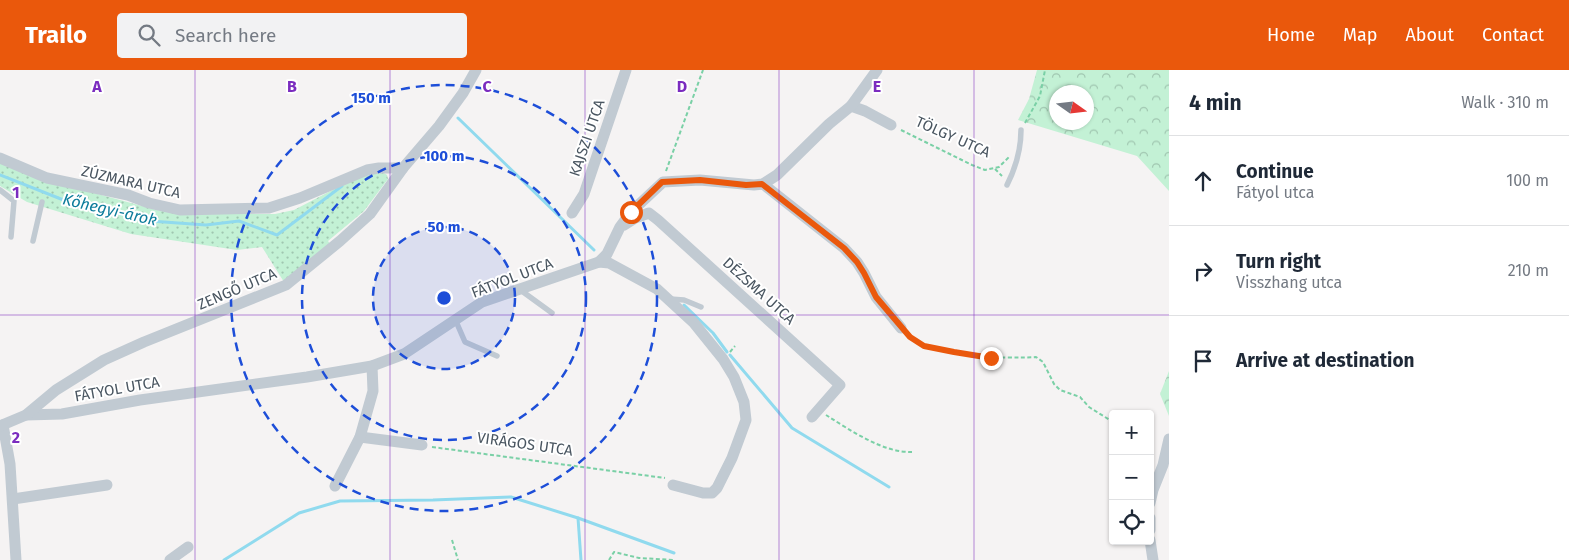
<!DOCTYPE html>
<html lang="en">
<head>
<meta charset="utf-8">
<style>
	:root { --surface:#fff; --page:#f2f2f3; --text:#1f2937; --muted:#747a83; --line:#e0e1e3; --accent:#ea580c }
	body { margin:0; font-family:"Fira Sans",sans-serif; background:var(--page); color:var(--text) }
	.controls { position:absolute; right:15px; bottom:15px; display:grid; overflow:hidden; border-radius:5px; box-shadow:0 1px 4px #0004 }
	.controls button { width:45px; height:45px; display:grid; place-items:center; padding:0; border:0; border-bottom:1px solid var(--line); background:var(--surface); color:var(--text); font:25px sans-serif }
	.compass { position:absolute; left:1049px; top:15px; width:45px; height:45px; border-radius:50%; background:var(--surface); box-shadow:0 1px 4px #0004; rotate:104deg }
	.stop { position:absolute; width:15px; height:15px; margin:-11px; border:4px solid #ea580c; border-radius:50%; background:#fff }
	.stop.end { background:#ea580c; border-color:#fff; box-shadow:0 1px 5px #0008 }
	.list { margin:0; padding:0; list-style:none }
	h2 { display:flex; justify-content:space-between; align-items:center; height:65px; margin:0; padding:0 20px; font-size:21px }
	h2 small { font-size:16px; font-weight:400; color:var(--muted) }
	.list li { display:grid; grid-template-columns:32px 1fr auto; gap:15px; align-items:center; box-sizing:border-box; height:90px; padding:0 20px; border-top:1px solid var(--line) }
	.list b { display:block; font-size:19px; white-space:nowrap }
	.list p { margin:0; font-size:16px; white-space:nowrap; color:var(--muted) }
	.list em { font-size:16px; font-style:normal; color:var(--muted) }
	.icon { flex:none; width:28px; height:28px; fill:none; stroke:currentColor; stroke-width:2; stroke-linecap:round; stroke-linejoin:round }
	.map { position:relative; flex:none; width:1169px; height:490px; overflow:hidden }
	header { display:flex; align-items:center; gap:30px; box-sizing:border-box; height:70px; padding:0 25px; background:var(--accent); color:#fff }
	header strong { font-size:24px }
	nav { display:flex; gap:28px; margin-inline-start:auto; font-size:18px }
	.search { width:350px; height:45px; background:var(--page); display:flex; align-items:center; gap:12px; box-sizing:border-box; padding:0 18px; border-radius:5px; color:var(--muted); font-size:19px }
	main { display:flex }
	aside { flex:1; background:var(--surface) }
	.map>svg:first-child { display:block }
</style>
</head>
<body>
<header>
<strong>Trailo</strong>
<div class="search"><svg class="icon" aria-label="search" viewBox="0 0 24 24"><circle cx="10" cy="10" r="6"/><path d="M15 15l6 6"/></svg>Search here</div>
<nav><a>Home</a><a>Map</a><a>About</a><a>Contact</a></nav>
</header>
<main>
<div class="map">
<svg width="1169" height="490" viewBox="0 0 1169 490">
	<defs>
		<pattern id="green-dots" width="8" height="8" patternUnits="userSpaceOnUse" patternTransform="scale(1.25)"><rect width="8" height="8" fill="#c3f1d5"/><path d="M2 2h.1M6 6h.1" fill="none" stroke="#a0c6b0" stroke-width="1.8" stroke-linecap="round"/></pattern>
		<pattern id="forest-crowns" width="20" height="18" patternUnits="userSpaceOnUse" patternTransform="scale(1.25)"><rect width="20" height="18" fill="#c3f1d5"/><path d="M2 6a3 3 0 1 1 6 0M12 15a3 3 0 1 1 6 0" fill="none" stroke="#a0c6b0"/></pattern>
	</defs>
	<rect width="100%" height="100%" fill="#f5f3f3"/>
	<polygon fill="url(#green-dots)" points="0,92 83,120 157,140 187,144 275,144 294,140 367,102 381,101 387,105 388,109 364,141 328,171 331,175 284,212 262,177 237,180 131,164 27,132 0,116"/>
	<g fill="url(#forest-crowns)" fill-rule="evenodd">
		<path d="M1037 0H1169V121L1137 86 1018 50 1029 29ZM1056 22H1086V52H1056Z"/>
		<polygon points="1169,301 1169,346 1160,324"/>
	</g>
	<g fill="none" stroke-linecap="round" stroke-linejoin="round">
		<g stroke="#90daee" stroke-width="3">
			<polyline points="458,48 594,180"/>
			<polyline points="0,105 66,131 150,151 206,155 239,151 277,165 342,116"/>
			<polyline points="684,235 713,263 727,282"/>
			<polyline points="730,285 792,358 889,417"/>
			<polyline points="578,448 581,490"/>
			<polyline points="224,490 299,443 340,431 433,430 511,427 578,448 674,483"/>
		</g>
		<g stroke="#7ad0a6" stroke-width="2" stroke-dasharray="4 2.5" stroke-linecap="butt">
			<polyline points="1025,53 1040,26 1045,0"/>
			<polyline points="901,60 972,95 985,100 999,97 1009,87"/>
			<polyline points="995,99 1002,106"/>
			<polyline points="666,101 703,0"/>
			<path d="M908 265C929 287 1005 289 1036 287L1043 292 1054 314 1060 320 1080 327 1089 337 1113 352"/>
			<polyline points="730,282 735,276"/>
			<path d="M826 345C850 360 883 383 912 382"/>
			<polyline points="432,377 665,408"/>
			<polyline points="452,470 458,490"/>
			<polyline points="609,490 614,482 639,488 673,490"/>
		</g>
		<g stroke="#c1cad2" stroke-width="5.5">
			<path d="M1007 115C1016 97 1021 80 1021 60"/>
			<polyline points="0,120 14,131 11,167"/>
			<polyline points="33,171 42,132"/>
			<polyline points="519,219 552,243"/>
			<polyline points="670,229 684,230 701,237"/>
			<polyline points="455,249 465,272 497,286"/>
			<polyline points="1150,393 1150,398"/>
		</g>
		<g stroke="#c1cad2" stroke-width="11">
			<polyline points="851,36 865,41 891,55"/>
			<polyline points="0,88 47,108 128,125 149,133 180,140 269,138 300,128 367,100 379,98 403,98"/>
			<polyline points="763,114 844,178 857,192 864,203 876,227 901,258"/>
			<polyline points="572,143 584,124 626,0"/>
			<polyline points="624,155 635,148 649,143 658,150 840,315 812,347"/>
			<polyline points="599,192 609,193 657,219 694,253 723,289 734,307 744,332 746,350 732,388 717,418 712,423 703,423 673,415"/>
			<polyline points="26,345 62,344 140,330 307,307 372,296 404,284 482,232 599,192 607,184 620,157 631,142 663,112 700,110 754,115 763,114 777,105 829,54 851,36 877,0"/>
			<polyline points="3,355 10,394 16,490"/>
			<polyline points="0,356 26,345 56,320 104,290 144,272 286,215 340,171 370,144 403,98 439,56 463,23 476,0"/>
			<polyline points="360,367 422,375"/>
			<polyline points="335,416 360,367 373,321 372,296"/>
			<polyline points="13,429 107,415"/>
			<polyline points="1150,433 1153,420 1163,395 1169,369"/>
			<polyline points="1150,448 1150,460"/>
			<polyline points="1150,470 1153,490"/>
			<polyline points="170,490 188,477"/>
		</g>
	</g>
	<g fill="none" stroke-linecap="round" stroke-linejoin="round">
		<polyline stroke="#ea580c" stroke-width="6" points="631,142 662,112 700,110 746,115 762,114 844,178 857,192 864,203 876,227 910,267 924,276 954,282 991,288"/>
	</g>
	<path fill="none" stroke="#7b2cbf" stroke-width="1" stroke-opacity="0.55" d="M195 0V490M390 0V490M585 0V490M779 0V490M974 0V490M0 245H1169"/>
	<circle cx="444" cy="228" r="71" fill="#1d4ed8" fill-opacity=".12"/>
	<g fill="none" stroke="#1d4ed8" stroke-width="2.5" stroke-dasharray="9 6">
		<circle cx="444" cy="228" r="71"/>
		<circle cx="444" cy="228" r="142"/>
		<circle cx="444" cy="228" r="213"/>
	</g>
	<g text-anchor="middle" stroke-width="4" stroke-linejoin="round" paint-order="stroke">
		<g font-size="15" fill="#4a5661" stroke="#fff">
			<text transform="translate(953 67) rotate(24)" y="5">TÖLGY UTCA</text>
			<text transform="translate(587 68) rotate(-71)" y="5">KAJSZI UTCA</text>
			<text transform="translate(131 112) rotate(13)" y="5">ZÚZMARA UTCA</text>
			<text transform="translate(512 208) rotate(-21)" y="5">FÁTYOL UTCA</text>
			<text transform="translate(237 219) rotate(-23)" y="5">ZENGŐ UTCA</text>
			<text transform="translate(759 221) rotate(42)" y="5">DÉZSMA UTCA</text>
			<text transform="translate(117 319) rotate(-10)" y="5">FÁTYOL UTCA</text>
			<text transform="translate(525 374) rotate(8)" y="5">VIRÁGOS UTCA</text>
		</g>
		<g font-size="16" font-style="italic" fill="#0c7c9b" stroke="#fff">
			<text transform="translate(110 139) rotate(13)" y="6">Kőhegyi-árok</text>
		</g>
	</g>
	<g font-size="16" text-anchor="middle" font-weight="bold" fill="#7b2cbf" stroke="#fff" stroke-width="4" stroke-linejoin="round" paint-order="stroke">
		<text x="97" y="22">A</text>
		<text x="292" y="22">B</text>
		<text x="487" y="22">C</text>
		<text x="682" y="22">D</text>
		<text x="877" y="22">E</text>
		<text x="16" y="128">1</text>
		<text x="16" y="373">2</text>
	</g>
	<circle cx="444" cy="228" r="8" fill="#1d4ed8" stroke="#fff" stroke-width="2.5"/>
	<g font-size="15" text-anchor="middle" font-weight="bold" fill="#1d4ed8" stroke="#fff" stroke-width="4" stroke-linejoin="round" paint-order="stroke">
		<text x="371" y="33">150 m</text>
		<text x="444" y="91">100 m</text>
		<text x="444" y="162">50 m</text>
	</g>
</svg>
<div class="controls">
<button>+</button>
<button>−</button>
<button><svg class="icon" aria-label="locate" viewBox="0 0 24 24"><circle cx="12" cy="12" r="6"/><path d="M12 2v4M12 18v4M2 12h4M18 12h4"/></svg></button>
</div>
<svg class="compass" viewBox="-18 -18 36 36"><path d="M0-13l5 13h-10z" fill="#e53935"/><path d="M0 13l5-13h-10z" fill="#747a83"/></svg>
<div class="stop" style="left:631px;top:142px"></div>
<div class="stop end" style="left:991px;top:288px"></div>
</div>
<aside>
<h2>4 min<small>Walk · 310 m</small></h2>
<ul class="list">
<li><svg class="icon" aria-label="ahead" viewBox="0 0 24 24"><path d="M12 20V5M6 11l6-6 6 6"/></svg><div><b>Continue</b><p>Fátyol utca</p></div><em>100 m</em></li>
<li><svg class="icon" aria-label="right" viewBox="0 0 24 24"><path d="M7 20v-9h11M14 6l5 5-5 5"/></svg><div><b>Turn right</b><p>Visszhang utca</p></div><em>210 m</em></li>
<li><svg class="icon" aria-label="arrive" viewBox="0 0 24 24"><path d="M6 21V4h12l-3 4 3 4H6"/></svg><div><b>Arrive at destination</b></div></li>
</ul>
</aside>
</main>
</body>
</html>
